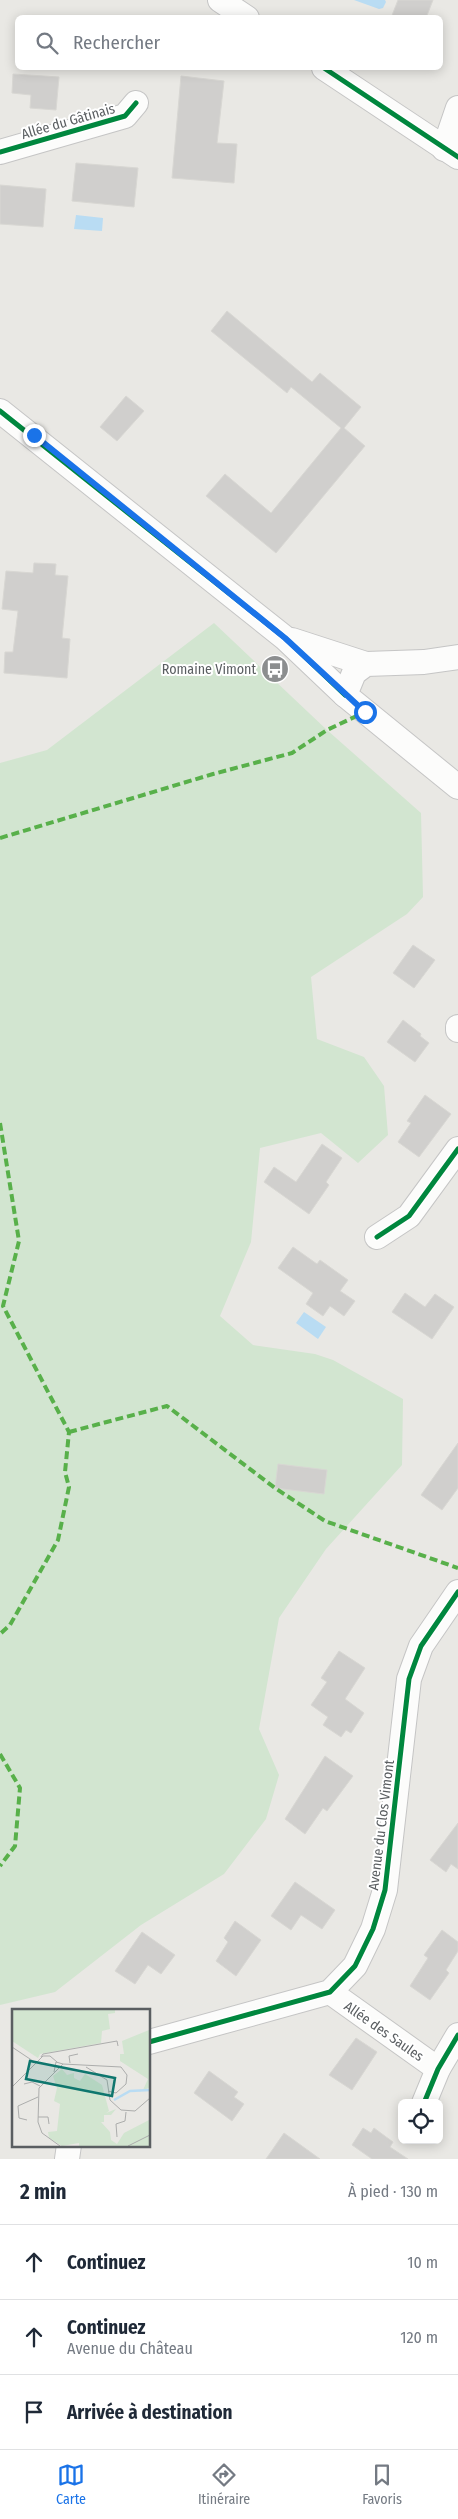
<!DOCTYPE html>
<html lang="fr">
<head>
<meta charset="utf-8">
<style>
	:root { --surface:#fff; --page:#f2f2f3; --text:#1f2937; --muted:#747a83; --line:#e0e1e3; --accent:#1a73e8 }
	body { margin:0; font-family:"Fira Sans Condensed",sans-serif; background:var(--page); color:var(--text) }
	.controls { position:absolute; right:15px; bottom:15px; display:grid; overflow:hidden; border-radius:8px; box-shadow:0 2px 12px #0003 }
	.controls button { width:45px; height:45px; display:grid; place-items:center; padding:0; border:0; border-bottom:1px solid var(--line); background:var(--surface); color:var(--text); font:25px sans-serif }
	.stop { position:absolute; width:15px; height:15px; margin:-11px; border:4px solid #1a73e8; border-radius:50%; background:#fff }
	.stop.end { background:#1a73e8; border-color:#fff; box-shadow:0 1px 5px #0008 }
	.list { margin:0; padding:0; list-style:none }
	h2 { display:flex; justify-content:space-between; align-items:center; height:65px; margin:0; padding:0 20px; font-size:21px }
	h2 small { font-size:16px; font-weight:400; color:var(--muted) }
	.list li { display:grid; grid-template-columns:32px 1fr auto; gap:15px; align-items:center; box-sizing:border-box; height:75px; padding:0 20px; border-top:1px solid var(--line) }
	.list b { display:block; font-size:19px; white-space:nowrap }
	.list p { margin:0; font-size:16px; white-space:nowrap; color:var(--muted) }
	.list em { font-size:16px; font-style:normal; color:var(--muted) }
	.icon { flex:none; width:28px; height:28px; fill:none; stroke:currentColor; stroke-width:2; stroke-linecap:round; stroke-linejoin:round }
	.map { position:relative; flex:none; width:458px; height:2159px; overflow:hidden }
	.search { position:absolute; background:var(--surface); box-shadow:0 2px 12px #0003; left:15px; right:15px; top:15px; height:55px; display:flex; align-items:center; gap:12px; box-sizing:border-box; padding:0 18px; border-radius:8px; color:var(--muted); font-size:19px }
	.sheet { height:290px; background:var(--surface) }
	nav { display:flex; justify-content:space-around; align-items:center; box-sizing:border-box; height:70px; border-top:1px solid var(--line); background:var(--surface); font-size:14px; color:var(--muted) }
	nav a { display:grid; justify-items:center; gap:2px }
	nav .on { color:var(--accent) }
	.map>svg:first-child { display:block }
</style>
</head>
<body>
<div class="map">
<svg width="458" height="2159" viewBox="0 0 458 2159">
	<rect width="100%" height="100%" fill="#e9e8e4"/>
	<polygon fill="#d2e5d0" points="214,623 327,730 421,813 423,897 407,914 311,977 317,1039 364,1057 384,1086 388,1135 358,1163 321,1133 260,1148 251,1242 220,1316 253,1345 315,1354 333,1360 403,1399 402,1465 326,1549 279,1618 259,1729 279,1775 266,1819 224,1874 141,1925 55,1992 0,2005 0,763 47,750"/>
	<g fill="#b9dcf3">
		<polygon points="354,0 385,0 386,2 383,8 379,9"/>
		<polygon points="76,215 103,218 102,231 74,229"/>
		<polygon points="304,1312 326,1327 318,1339 296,1323"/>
	</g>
	<g fill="#d0cfcd" stroke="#d8d7d3">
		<polygon points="398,0 433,0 426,18 391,18"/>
		<polygon points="13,74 59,77 56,110 30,108 31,95 12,93"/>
		<polygon points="181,76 224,81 217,143 237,144 234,183 172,178"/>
		<polygon points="76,163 138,168 134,207 72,201"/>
		<polygon points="0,185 46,189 43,227 0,224"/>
		<polygon points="227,311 312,382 320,373 361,407 344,428 365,446 276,553 206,496 225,474 271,513 341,428 291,387 287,393 211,331"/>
		<polygon points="126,396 144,411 117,441 100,427"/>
		<polygon points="34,563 56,564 55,575 68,576 62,638 70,639 67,678 4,673 5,652 13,652 18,611 2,609 6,571 33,573"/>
		<polygon points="413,945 435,960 414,988 393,973"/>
		<polygon points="403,1020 421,1034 420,1036 429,1043 415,1062 387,1042"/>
		<polygon points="425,1095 451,1114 419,1157 398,1142 411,1123 407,1121"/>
		<polygon points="322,1144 342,1158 326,1182 329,1185 309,1214 264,1182 274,1167 296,1182"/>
		<polygon points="293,1247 317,1264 320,1260 348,1280 340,1291 355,1301 344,1316 330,1306 323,1316 306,1304 313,1293 278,1268"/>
		<polygon points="405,1293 425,1307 435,1294 454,1307 432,1339 392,1312"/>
		<polygon points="458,1443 458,1488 442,1510 421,1495"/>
		<polygon points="278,1464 327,1470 324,1494 275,1488"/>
		<polygon points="339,1651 365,1668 345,1699 364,1713 351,1733 346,1730 341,1737 323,1725 328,1717 311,1705 327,1682 321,1678"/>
		<polygon points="325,1756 353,1776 327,1811 323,1808 305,1834 285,1819"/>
		<polygon points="458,1823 458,1869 451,1864 446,1872 430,1860"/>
		<polygon points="295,1882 335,1910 322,1929 301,1915 291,1930 271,1916"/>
		<polygon points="235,1921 261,1940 236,1976 216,1961 228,1942 224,1938"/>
		<polygon points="442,1930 458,1942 458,1951 446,1970 449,1973 430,2000 410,1986 428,1958 424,1955"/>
		<polygon points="142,1932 175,1955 161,1974 148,1965 135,1984 115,1971"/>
		<polygon points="356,2038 377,2052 352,2090 329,2075"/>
		<polygon points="209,2071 238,2092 234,2097 244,2104 232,2121 194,2093"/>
		<polygon points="363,2128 371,2133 374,2128 393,2142 390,2147 408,2159 372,2159 352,2145"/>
		<polygon points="284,2133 320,2159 266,2159"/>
	</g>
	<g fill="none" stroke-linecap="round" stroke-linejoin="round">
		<g stroke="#c5c5c5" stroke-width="26">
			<g id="street">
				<polyline points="220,0 247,18"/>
				<polyline points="324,68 458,157"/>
				<polyline points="444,149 458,108"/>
				<polyline points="0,152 125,116 136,103"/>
				<polyline points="0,411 285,638 345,695"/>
				<polyline points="292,640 366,664"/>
				<polyline points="458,657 424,662 366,664 354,673 345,695 458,787"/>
				<polyline points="458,1027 458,1030"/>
				<polyline points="377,1237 409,1216 458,1149"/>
				<polyline points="330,1992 438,2069"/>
				<polyline points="149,2042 330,1992 355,1966 373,1929 385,1890 409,1679 421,1646 458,1592"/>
				<polyline points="424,2103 438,2069 458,2035"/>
				<polyline points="67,2159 69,2145"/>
			</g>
		</g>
		<use href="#street" stroke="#fcfcfb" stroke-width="24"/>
		<g stroke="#58b04a" stroke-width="4" stroke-dasharray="8 4" stroke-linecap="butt">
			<polyline points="0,838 213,774 292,753 327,730 365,712"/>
			<polyline points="0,1123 19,1241 3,1306 69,1432 65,1472 69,1487 58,1540 10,1625 0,1634"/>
			<polyline points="69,1432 167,1406 275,1488 325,1521 458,1568"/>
			<polyline points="0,1754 20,1788 15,1846 0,1866"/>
		</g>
		<g stroke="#fff" stroke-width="8">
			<g id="cycleway">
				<polyline points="324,68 458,157"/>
				<polyline points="0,152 125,116 136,103"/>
				<polyline points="0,411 285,638 345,695"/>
				<polyline points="377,1237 409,1216 458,1149"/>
				<polyline points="149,2042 330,1992 355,1966 373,1929 385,1890 409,1679 421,1646 458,1592"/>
				<polyline points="424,2103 438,2069 458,2035"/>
			</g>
		</g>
		<use href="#cycleway" stroke="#00873e" stroke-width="5"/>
	</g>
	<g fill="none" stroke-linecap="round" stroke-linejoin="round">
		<polyline stroke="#1a73e8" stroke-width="6" points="34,435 285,638 365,712"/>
	</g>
	<defs>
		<g id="bus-disc" transform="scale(1.4375)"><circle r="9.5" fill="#8c8e8f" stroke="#fff"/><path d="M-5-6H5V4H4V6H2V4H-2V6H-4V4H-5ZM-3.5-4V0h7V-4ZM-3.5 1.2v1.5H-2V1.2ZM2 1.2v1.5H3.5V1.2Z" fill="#fff"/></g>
	</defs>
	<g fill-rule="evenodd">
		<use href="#bus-disc" x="275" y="669"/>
	</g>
	<g text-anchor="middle" stroke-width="4" stroke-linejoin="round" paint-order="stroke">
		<g font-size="14" fill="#5a5e61" stroke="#fff">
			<text transform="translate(68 121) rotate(-16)" y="5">Allée du Gâtinais</text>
			<text transform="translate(381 1825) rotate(-83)" y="5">Avenue du Clos Vimont</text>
			<text transform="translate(384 2031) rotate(35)" y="5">Allée des Saules</text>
		</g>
		<g font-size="14" fill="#5a5e61" stroke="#fff" text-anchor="end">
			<text x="256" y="674">Romaine Vimont</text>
		</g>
	</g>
	<g transform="translate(12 2009)">
		<rect width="138" height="138" fill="#e9e8e4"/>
		<path d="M0 0H103V4L96 5 98 20 90 22 89 34 28 45 26 49 0 32ZM137 21V79L131 81 136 70 108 52V45H112L110 32ZM50 60 55 66 62 64V69L68 72 73 65 90 76 97 102 94 104 104 100 99 106H92V113H89L98 123 99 131 105 135 112 124 137 111V137H67V134L50 137 37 129 36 123 45 122 48 95 42 92 45 79 41 67Z" fill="#d2e5d0"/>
		<path fill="none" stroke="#b9dcf3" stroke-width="2.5" d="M102 91 118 82 138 81"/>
		<path fill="none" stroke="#acadac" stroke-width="1" d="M0 38 24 54M29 48 31 45 105 32 106 37M58 54 57 47 66 45M51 55 109 58 115 66 114 75 104 84 96 82M74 58 95 71 98 91 109 101 123 102 138 89M44 62 27 79 26 113 30 124 48 137M42 63 44 53 51 55 44 62M12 75 20 73 28 77M0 78 31 47H38L45 53M26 108H36L37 115M15 111 7 109 6 97 26 88M105 128 104 115 113 112 114 103M116 137 138 126"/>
		<path fill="#0f766e" fill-opacity="0.15" stroke="#0f766e" stroke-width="2.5" d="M18 52 103 69 100 87 14 70Z"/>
		<rect width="138" height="138" fill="none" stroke="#5a5e61" stroke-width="2.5"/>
	</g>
</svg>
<div class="controls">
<button><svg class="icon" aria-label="locate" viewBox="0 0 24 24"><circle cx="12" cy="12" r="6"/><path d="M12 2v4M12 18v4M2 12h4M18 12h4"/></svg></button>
</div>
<div class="stop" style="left:365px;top:712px"></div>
<div class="stop end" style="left:34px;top:435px"></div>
<div class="search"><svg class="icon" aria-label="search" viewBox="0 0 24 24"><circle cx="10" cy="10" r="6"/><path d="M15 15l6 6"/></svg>Rechercher</div>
</div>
<section class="sheet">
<h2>2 min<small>À pied · 130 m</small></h2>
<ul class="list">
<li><svg class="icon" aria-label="ahead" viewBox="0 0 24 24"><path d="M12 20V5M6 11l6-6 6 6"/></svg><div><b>Continuez</b></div><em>10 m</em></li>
<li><svg class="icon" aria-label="ahead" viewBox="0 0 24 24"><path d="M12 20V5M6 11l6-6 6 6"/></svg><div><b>Continuez</b><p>Avenue du Château</p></div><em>120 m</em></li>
<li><svg class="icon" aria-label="arrive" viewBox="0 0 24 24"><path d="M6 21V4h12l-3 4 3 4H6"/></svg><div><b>Arrivée à destination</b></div></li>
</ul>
</section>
<nav>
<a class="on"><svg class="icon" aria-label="map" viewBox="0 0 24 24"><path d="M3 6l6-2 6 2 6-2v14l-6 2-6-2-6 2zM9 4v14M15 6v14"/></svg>Carte</a>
<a><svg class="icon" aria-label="directions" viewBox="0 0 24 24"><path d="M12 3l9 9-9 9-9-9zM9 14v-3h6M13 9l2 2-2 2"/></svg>Itinéraire</a>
<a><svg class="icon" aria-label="saved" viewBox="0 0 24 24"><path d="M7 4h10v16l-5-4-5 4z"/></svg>Favoris</a>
</nav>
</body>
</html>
